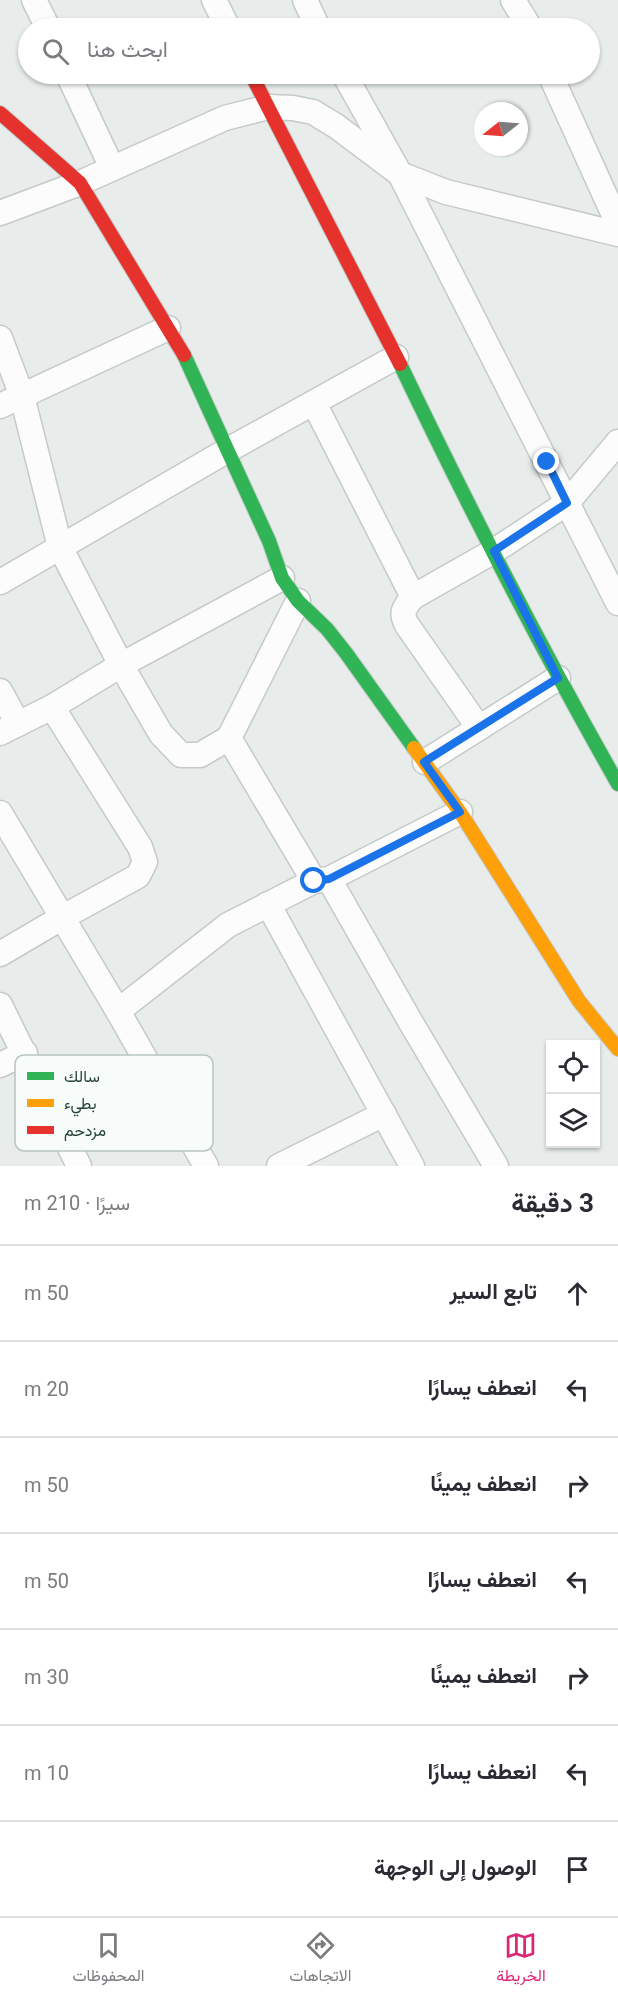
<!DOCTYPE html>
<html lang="ar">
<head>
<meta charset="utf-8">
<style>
	:root { --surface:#fff; --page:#f2f2f3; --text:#2b2b33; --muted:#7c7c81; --line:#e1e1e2; --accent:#db2777 }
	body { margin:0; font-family:Roboto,Vazirmatn,sans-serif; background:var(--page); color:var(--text); direction:rtl }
	.controls { position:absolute; right:18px; bottom:18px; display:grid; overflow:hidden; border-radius:0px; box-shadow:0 2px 4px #0004 }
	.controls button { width:54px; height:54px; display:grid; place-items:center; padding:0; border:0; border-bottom:2px solid var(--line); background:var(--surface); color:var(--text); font:30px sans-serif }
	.compass { position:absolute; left:474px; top:102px; width:54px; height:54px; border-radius:50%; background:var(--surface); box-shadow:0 2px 4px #0004; rotate:253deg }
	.stop { position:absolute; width:18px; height:18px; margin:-14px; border:4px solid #1a73e8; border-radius:50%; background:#fff }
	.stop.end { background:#1a73e8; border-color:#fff; box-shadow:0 2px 6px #0008 }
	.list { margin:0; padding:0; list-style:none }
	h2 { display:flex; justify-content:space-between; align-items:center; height:78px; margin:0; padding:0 24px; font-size:26px }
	h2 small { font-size:20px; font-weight:400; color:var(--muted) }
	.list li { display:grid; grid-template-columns:39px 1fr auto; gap:18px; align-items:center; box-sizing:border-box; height:96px; padding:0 24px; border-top:2px solid var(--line) }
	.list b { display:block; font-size:22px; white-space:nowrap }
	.list em { font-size:20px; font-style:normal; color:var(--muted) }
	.icon { flex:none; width:33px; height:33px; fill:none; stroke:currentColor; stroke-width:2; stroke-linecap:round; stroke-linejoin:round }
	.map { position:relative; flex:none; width:618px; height:1166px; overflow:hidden; direction:ltr }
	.search { position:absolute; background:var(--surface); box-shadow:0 2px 4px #0004; left:18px; right:18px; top:18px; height:66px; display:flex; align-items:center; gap:15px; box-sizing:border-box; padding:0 21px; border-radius:33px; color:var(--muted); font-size:22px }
	.sheet { height:750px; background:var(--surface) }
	nav { display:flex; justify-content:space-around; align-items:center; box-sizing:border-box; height:84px; border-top:2px solid var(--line); background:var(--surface); font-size:16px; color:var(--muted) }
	nav a { display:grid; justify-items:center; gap:3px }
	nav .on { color:var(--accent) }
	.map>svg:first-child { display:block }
</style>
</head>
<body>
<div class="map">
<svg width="618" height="1166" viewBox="0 0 618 1166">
	<rect width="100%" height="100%" fill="#e8edeb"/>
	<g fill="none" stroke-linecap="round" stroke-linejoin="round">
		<g stroke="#c5cac8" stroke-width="27">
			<g id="street">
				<polyline points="34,0 48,28"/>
				<polyline points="214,0 228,28"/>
				<polyline points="305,0 318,28"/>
				<polyline points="513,0 530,28"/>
				<polyline points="68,74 112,168"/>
				<polyline points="344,74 400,174 618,603"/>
				<polyline points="550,74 618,224"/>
				<polyline points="0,213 80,183 225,118 268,107 293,108 313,112 336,126 400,174 446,192 618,234"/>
				<polyline points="0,338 22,396 60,547 121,665 161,734 181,755 200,755 229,738 314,881"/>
				<polyline points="314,403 413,597"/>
				<polyline points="0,406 168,328"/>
				<polyline points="0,582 228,450 396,357"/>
				<polyline points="0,691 18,724"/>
				<path d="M479 728 407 625C400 612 404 608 413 597L494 551 567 503 618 442"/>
				<polyline points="0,733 52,707 121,665 282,578"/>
				<polyline points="229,738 298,601"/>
				<polyline points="425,762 558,678"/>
				<polyline points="0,813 118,1011 206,1166"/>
				<polyline points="329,879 410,1021 496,1166"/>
				<polyline points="268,904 412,1166"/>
				<polyline points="0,954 63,917 138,876 145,862 140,847 52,707"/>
				<polyline points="0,1005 79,1166"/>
				<polyline points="118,1011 228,925 314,881 329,879 460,812"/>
				<polyline points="0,1065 25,1053"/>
				<polyline points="279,1166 384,1114"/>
			</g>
		</g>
		<g stroke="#c3cbc8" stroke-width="16">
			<g id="fast">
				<polyline points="184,355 269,541 282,578 298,601 327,629 346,653 414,748"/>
				<path d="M400 364C468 506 540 647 618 784"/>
			</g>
		</g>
		<g stroke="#c3cbc8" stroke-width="16">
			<polyline id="slow" points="414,748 460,812 579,1001 618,1049"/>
		</g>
		<g stroke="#c3cbc8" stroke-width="16">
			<g id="jam">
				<polyline points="251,74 400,364"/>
				<polyline points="0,113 80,183 184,355"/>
			</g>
		</g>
		<use href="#street" stroke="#fcfcfc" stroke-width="24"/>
		<use href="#fast" stroke="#30b455" stroke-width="14"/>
		<use href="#slow" stroke="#ff9f0a" stroke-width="14"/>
		<use href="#jam" stroke="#e5322d" stroke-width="14"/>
	</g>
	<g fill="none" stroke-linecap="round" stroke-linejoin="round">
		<polyline stroke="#1a73e8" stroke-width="8" points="314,881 329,879 460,812 424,762 558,678 494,551 567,503 547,462"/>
	</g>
	<rect x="15" y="1055" width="198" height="96" rx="9" fill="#f7fbf9" stroke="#b8c4c0" stroke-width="1.5"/>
	<rect x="27" y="1072" width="27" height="8" fill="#30b455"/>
	<rect x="27" y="1099" width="27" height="8" fill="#ff9f0a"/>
	<rect x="27" y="1126" width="27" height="8" fill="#e5322d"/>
	<g font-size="16" fill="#24423a">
		<text x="64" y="1082">سالك</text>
		<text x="64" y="1109">بطيء</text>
		<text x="64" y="1136">مزدحم</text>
	</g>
</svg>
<div class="controls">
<button><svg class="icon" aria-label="locate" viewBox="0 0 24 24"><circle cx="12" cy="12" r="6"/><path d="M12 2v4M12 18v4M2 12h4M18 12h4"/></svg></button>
<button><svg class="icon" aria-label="layers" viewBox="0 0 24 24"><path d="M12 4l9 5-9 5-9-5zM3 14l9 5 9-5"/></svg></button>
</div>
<svg class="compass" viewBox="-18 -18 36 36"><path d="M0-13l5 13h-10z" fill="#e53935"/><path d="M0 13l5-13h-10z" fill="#7c7c81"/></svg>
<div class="stop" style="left:314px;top:881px"></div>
<div class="stop end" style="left:547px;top:462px"></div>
<div class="search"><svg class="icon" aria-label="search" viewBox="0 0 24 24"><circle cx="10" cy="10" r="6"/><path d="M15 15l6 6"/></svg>ابحث هنا</div>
</div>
<section class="sheet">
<h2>3 دقيقة<small>سيرًا · 210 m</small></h2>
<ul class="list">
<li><svg class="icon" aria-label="ahead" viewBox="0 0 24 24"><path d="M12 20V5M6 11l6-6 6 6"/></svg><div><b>تابع السير</b></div><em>50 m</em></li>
<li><svg class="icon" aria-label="left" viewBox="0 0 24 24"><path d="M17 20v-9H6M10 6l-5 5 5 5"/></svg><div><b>انعطف يسارًا</b></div><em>20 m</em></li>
<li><svg class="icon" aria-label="right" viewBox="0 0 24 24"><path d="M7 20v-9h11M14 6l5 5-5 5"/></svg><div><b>انعطف يمينًا</b></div><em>50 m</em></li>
<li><svg class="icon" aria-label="left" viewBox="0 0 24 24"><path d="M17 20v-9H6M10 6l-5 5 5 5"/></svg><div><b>انعطف يسارًا</b></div><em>50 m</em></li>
<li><svg class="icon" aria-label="right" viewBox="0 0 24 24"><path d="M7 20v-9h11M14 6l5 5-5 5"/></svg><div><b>انعطف يمينًا</b></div><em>30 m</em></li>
<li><svg class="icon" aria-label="left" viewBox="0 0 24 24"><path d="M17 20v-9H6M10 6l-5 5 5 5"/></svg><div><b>انعطف يسارًا</b></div><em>10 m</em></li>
<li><svg class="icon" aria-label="arrive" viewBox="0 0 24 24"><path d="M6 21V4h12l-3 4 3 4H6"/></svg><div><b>الوصول إلى الوجهة</b></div></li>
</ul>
</section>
<nav>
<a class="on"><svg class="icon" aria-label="map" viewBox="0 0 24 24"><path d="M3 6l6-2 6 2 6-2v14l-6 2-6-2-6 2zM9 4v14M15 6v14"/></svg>الخريطة</a>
<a><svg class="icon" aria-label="directions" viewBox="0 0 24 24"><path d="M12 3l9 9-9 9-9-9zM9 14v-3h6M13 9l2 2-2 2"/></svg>الاتجاهات</a>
<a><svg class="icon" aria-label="saved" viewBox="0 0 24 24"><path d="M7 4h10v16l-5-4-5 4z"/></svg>المحفوظات</a>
</nav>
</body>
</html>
